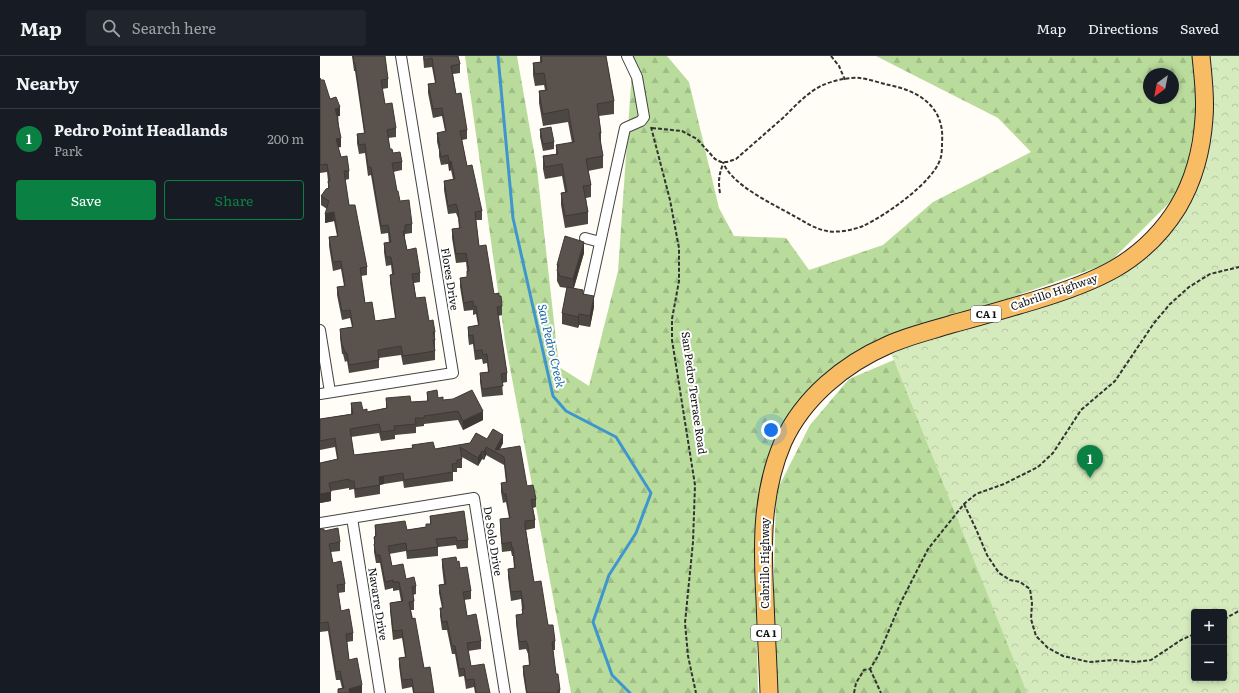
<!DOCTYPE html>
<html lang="en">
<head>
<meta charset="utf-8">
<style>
	:root { --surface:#171b24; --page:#20242c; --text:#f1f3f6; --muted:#9ea1a6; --line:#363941; --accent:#0b8043 }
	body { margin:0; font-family:Literata,serif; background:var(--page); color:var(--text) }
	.controls { position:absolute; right:12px; bottom:12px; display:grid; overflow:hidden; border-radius:4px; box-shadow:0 2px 6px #0003 }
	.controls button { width:36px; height:36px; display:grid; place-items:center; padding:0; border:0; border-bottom:1px solid var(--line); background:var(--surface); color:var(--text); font:20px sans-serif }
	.compass { position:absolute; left:823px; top:12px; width:36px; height:36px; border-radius:50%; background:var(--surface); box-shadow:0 2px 6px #0003; rotate:212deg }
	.you { position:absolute; left:451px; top:374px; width:14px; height:14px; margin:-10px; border:3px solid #fff; border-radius:50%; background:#1a73e8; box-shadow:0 0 0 6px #1a73e833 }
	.badge { display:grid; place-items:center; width:26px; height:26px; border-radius:50%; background:var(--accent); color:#fff; font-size:13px; font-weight:700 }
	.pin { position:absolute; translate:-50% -33px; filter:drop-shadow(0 1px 2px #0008) }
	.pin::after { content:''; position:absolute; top:21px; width:14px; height:12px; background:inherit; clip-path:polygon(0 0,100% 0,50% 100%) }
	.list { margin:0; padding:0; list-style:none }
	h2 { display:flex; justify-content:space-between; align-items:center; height:52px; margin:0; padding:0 16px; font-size:17px }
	h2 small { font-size:13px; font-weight:400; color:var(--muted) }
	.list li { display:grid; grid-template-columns:26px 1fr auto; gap:12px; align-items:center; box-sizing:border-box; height:60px; padding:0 16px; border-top:1px solid var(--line) }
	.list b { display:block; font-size:15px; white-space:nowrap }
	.list p { margin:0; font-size:13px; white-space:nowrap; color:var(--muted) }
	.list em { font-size:13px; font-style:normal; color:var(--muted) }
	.actions { display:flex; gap:8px; padding:12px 16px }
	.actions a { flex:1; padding:9px 0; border:1px solid var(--accent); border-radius:4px; text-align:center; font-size:14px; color:var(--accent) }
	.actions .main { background:var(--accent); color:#fff }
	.icon { flex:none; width:22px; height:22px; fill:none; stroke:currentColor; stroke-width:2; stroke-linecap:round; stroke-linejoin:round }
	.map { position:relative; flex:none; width:919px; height:637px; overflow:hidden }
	header { display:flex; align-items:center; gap:24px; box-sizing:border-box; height:56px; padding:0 20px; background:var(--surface); border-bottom:1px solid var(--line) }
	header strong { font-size:19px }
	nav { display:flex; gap:22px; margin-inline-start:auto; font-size:14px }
	.search { width:280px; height:36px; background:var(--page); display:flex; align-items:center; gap:10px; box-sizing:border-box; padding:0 14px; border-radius:4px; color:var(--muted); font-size:15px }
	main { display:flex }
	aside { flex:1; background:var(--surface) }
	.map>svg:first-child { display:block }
</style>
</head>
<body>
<header>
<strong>Map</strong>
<div class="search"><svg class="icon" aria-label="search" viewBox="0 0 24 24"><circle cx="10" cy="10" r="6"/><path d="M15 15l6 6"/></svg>Search here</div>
<nav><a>Map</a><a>Directions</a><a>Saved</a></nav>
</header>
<main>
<aside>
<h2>Nearby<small></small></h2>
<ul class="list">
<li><span class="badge">1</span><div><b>Pedro Point Headlands</b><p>Park</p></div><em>200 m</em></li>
</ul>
<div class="actions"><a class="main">Save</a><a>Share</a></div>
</aside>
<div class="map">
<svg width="919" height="637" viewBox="0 0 919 637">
	<defs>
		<pattern id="forest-firs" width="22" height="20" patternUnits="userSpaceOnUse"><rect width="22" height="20" fill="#b9dc9c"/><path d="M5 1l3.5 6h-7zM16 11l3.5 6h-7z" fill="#9ebc85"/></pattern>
		<pattern id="park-crowns" width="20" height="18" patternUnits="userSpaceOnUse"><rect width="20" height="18" fill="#d5ebbd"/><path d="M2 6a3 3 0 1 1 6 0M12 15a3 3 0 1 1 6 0" fill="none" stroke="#b6c8a1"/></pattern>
	</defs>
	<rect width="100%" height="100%" fill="#fffdf5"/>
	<g fill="url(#forest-firs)" fill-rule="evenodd">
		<path d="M145 0H197L217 113 239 311 269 330 298 215 313 0H347L369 26 399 152 414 180 466 182 489 214 563 189 613 146 711 96 678 62 556 0H873L878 50 863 133 789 207 687 243 554 286 476 350 443 420 436 548 438 637H251L185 285ZM829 18H853V42H829Z"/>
		<path d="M919 0V637H458L453 554 456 436 490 369 529 323 628 281 791 228 878 141ZM874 556H904V622H874Z"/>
	</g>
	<path fill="url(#park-crowns)" fill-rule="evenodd" d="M886 0H919V637H707L567 287 721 241 788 211 847 163 870 125ZM874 556H904V622H874Z"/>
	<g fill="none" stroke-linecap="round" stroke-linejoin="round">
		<polyline stroke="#3f96cf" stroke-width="3" points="178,0 193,162 233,340 246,355 296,381 331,437 316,477 289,519 273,566 292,619 310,637"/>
		<g stroke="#444" stroke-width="12">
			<g id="minor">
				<polyline points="265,182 280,186"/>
				<polyline points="269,238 305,72 321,65 324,61 317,21 307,0"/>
				<polyline points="0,274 10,336"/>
				<polyline points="0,338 133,317 81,0"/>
				<polyline points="32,462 60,637"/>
				<polyline points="0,467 154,442 185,637"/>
			</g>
		</g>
		<g stroke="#222" stroke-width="19">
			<path id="trunk" d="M449 637C448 606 446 575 445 544 442 490 441 437 463 386 483 342 524 308 568 289 588 280 610 275 632 268 659 261 686 253 713 245 773 227 823 208 858 151 874 124 882 93 884 62 886 41 883 21 881 0"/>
		</g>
		<g stroke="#333" stroke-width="2" stroke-dasharray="4 2" stroke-linecap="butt">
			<polyline points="511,0 519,10 525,24"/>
			<polyline points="331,71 350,144 359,192 359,225 352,263 352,284 375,429 373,486 365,567 368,600 376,637"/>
			<path d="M332 72 362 75 377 83 395 103 401 106H407L416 103C432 89 448 75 464 61 475 50 487 37 501 30 511 25 528 21 540 22 549 23 560 27 569 29 600 35 625 52 622 86 622 92 622 99 620 104 612 127 565 160 543 170 533 174 518 177 507 175 495 173 485 166 474 160 453 148 411 129 403 106"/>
			<path d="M400 137C398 126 399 118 403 108"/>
			<polyline points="644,448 656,473 667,499 679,517 690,524 700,526 710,533 712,547 711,563 716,580 728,592 743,600 769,606 795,604 815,606 831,604 861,584 874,578"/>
			<polyline points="904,563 919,555"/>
			<polyline points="550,613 561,637"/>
			<polyline points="534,637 536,627 544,614 550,613 558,600 581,546 608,493 644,448 656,438 684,428 718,411 733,397 761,354 795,325 834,267 850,248 869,231 890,218 919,211"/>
		</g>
		<use href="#minor" stroke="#fff" stroke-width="10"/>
		<use href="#trunk" stroke="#f7bc64" stroke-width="17"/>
	</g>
	<g fill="#4d4742">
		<polygon points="32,0 65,0 68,23 68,32 62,33 65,48 76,72 76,81 68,82 70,93 73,97 82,106 82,114 73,116 77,135 80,145 92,168 92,177 85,178 85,183 87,194 100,217 100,226 94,227 96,242 115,276 115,304 83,309 81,299 59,302 59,312 29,317 27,305 25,306 23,298 22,298 20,282 20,273 32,271 30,262 22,264 17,239 17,231 24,230 21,213 13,215 9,190 9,181 17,180 14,165 5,167 7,153 1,149 1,140 8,133 8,125 7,116 0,117 0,22 10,43 20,60 18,60 21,91 18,91 21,101 29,115 29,123 25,124 29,149 47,211 47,219 41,220 45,247 55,265 75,262 70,227 70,219 72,218 71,209 66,210 64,196 64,187 69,187 68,177 61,178 51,119 48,120 45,97 39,98 37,87 37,78 44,77 35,15 34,15"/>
		<polygon points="103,0 138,0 140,8 140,17 133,18 136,38 147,74 147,83 142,84 147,110 162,155 162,164 156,164 159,190 174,238 182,250 182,259 178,260 187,317 187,326 182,327 183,339 162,341 160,326 160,317 168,316 167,307 163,308 162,303 155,304 153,288 149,289 148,280 148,271 158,269 156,258 153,259 153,254 144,255 140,231 140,222 147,221 147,215 146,206 136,207 132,182 132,173 139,172 138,162 136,157 128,158 124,134 124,125 133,123 131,114 129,115 128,108 121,109 119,100 119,94 117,86 117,77 125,75 122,60 113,62 108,37 108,28 115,27 112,11 104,12"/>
		<polygon points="220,0 286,0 294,45 294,58 279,60 281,77 281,89 283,100 283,112 268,115 271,129 271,141 266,142 268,156 268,168 245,172 241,149 241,137 245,136 242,120 225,123 223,113 223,100 236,98 236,89 252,87 248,66 223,70 219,47 219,35 225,34 224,29 215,30 213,19 213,7 220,6"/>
		<polygon points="220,73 234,86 234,93 223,95 220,81"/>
		<polygon points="264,197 254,232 263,238 274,251 270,271 259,269 258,272 242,268 242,257 247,232 240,231 237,225 237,209"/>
		<polygon points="107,336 118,342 163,364 143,374 138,364 104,368 104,370 96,371 96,377 75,379 75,383 61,385 59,377 31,381 34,399 92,392 92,389 115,393 150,387 167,383 183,387 180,393 216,443 216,451 213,452 215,464 215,472 206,474 214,526 228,569 235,585 235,594 233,594 236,618 240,634 240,637 206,637 203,618 203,610 209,609 208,598 206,593 199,594 196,567 196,559 202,558 202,553 201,543 191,545 188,521 188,513 194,512 193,500 192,500 191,495 182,496 180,472 180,463 189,462 186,446 183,447 181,436 181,427 186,427 184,409 166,399 164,404 162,403 158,410 142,401 142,412 137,412 137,416 133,416 133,425 84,432 83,425 64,428 60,429 60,438 35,442 34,433 29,434 29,432 11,435 11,445 0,447 0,407 17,403 15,391 0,394 0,363 31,358 31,347 43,354 47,356 66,352 66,342 91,346 107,345"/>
		<polygon points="110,460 148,484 148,492 137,493 136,489 118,491 118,500 87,503 86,495 69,498 72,510 86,523 96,530 96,538 93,539 94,545 94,554 91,554 104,612 114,637 93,637 92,631 82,633 79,610 79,602 85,601 83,588 82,582 73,584 70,555 70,547 81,545 79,534 73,535 73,532 65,534 60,507 56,507 54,496 54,481 55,480 55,469 87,474 106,471 110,468"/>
		<polygon points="0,473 4,475 20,486 20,495 11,496 13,507 25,528 25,536 18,537 21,555 33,577 33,585 27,586 29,604 42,637 18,637 18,633 22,632 20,624 16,624 8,575 0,576"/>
		<polygon points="122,503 137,506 151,535 151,543 144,544 147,560 161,585 161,593 148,595 151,610 170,637 155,637 154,631 146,633 144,620 139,621 135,598 132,598 127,574 122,574 120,560 120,552 122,552 119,537 119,529 124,528 122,511"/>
	</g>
	<g fill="#3f3936">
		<polygon points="20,51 20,60 15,61 15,53"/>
		<polygon points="21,82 21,91 16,92 16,83"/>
		<polygon points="131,105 131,114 129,115 129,106"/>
		<polygon points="14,156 14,165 5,167 5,158"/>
		<polygon points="264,186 264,197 253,234 253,223"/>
		<polygon points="274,240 274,251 270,271 270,260"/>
		<polygon points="259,258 259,269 258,272 258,261"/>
		<polygon points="163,355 163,364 143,374 143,365"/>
		<polygon points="183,379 183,387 178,397 175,394"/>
		<polygon points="166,391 166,399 164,404 164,396"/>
		<polygon points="162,395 162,403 158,410 158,402"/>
		<polygon points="64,420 64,428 59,429 59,421"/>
		<polygon points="11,436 11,445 0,447 0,438"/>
		<polygon points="42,629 42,637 29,637 29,633"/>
	</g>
	<g fill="#5a524d" stroke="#3f3936">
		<polygon points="33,0 65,0 68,23 61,24 65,48 72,47 76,72 67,74 70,93 72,93 73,97 80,96 82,106 72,107 77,135 78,135 80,145 89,144 92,168 85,169 85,175 83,175 87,194 96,192 100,217 92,218 95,237 96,242 105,241 109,265 113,264 115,276 113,276 115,284 113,284 115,295 83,300 81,290 58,294 59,304 29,309 27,297 25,297 23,290 22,290 20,273 33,271 30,254 22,255 17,231 25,230 21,205 13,206 9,181 18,180 14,156 5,158 9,145 1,140 6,133 9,132 8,125 10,125 7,108 0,109 0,22 1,24 4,24 10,43 16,41 20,51 15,53 18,63 17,63 21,82 16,83 21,101 27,100 29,115 24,115 29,149 35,149 47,211 40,212 45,247 52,246 55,265 76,262 70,219 74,218 71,201 66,201 64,187 71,186 68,169 61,170 51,111 48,111 45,88 39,89 37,78 45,77 35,7 34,7"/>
		<polygon points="104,0 138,0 140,8 131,10 136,38 141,37 147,74 140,75 147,110 152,109 162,155 155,156 159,190 166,189 174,238 179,237 179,240 181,240 182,250 177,251 187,317 181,318 183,330 162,333 160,317 169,316 167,298 163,299 162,294 155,295 153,279 149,280 148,271 159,269 156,250 153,250 153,245 144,247 140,222 147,221 147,215 149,215 146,197 136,198 132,173 140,172 138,154 136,148 128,150 124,125 135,123 131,105 129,106 128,99 121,101 119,91 120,90 117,77 126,75 122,52 113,53 108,28 116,27 112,2 104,4"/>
		<polygon points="221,0 286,0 294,45 277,48 281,77 279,77 283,100 266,103 271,129 263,130 268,156 245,160 241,137 247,136 242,108 225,111 223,100 238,98 236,89 254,86 248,53 223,58 219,35 227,34 224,17 215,18 213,7 222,6"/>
		<polygon points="231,71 234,86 223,88 220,73"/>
		<polygon points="245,180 264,186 253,223 240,220 237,214 239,209 237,209"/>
		<polygon points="247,231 263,234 263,238 274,240 270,260 259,258 258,261 242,257"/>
		<polygon points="117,334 118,342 123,341 123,344 133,343 152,334 163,355 143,365 138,355 104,360 104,362 95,362 96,368 74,370 75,374 61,376 59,368 30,373 34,399 93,392 92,389 113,386 115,393 150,387 156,377 167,383 173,373 183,379 175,394 200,390 207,430 213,429 216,443 211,444 215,464 205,465 205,470 214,526 221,525 228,569 233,569 235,585 232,586 236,618 238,618 240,634 238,634 238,637 207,637 203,610 210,609 208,589 206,585 199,586 196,559 203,558 202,553 204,553 201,535 191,536 188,513 195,512 193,491 192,492 191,486 182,488 180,463 190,462 186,438 183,438 181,427 187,426 184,401 166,391 164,396 162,395 158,402 140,391 142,403 137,404 137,407 132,408 133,416 84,424 83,417 64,420 59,421 60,429 35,433 34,425 29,425 29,423 9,427 11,436 0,438 0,407 18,403 15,382 0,385 0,363 33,358 31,347 41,346 43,354 47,353 47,356 67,352 66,342 90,340 91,346 108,345 107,336"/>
		<polygon points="144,455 148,484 137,485 136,481 116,483 118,491 87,495 86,487 68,490 72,510 83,508 86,523 94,521 96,530 92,531 94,545 89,546 92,563 95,562 104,612 110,611 114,637 94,637 92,623 82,624 79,602 86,601 82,574 73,575 70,547 83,545 79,526 73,526 73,524 65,526 60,499 56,499 54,488 55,488 54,481 56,480 55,469 85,465 87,474 106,471 106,468 111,468 110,460"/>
		<polygon points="18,472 20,486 9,488 13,507 21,505 25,528 17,529 21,555 29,553 33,577 26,578 29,604 37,602 42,629 29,633 30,637 18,637 18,633 24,632 20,615 16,616 8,566 0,567 0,473 4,473 4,475"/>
		<polygon points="136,501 137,506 139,505 140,512 147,511 151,535 143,536 147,560 156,558 161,585 147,587 151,610 164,608 170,637 156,637 154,623 146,624 144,612 139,613 135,590 132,590 127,565 122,566 120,552 123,552 119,529 126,528 122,503"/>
	</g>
	<g text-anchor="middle" stroke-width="4" stroke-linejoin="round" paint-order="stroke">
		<g fill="#fff" stroke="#585858" stroke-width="1">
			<rect x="651" y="250" width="30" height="16" rx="3"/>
			<rect x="431" y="569" width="30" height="16" rx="3"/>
		</g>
		<g font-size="10" font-weight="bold" fill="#111">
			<text x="666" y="262">CA 1</text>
			<text x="446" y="581">CA 1</text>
		</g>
		<g font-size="11" fill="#111" stroke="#fff">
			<text transform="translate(130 223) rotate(81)" y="4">Flores Drive</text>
			<text transform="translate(734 236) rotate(-19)" y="4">Cabrillo Highway</text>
			<text transform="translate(374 337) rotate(82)" y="4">San Pedro Terrace Road</text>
			<text transform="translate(173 485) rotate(81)" y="4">De Solo Drive</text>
			<text transform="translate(445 507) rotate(-90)" y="4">Cabrillo Highway</text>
			<text transform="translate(58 548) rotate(81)" y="4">Navarre Drive</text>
		</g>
		<g font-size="12" font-style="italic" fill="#1768a6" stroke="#fff">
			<text transform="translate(231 290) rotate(77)" y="4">San Pedro Creek</text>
		</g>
	</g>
</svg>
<div class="controls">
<button>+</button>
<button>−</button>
</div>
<svg class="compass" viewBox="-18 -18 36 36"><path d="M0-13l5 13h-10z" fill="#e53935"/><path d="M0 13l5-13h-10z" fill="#9ea1a6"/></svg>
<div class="you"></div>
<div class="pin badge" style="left:770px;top:422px">1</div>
</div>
</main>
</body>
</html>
